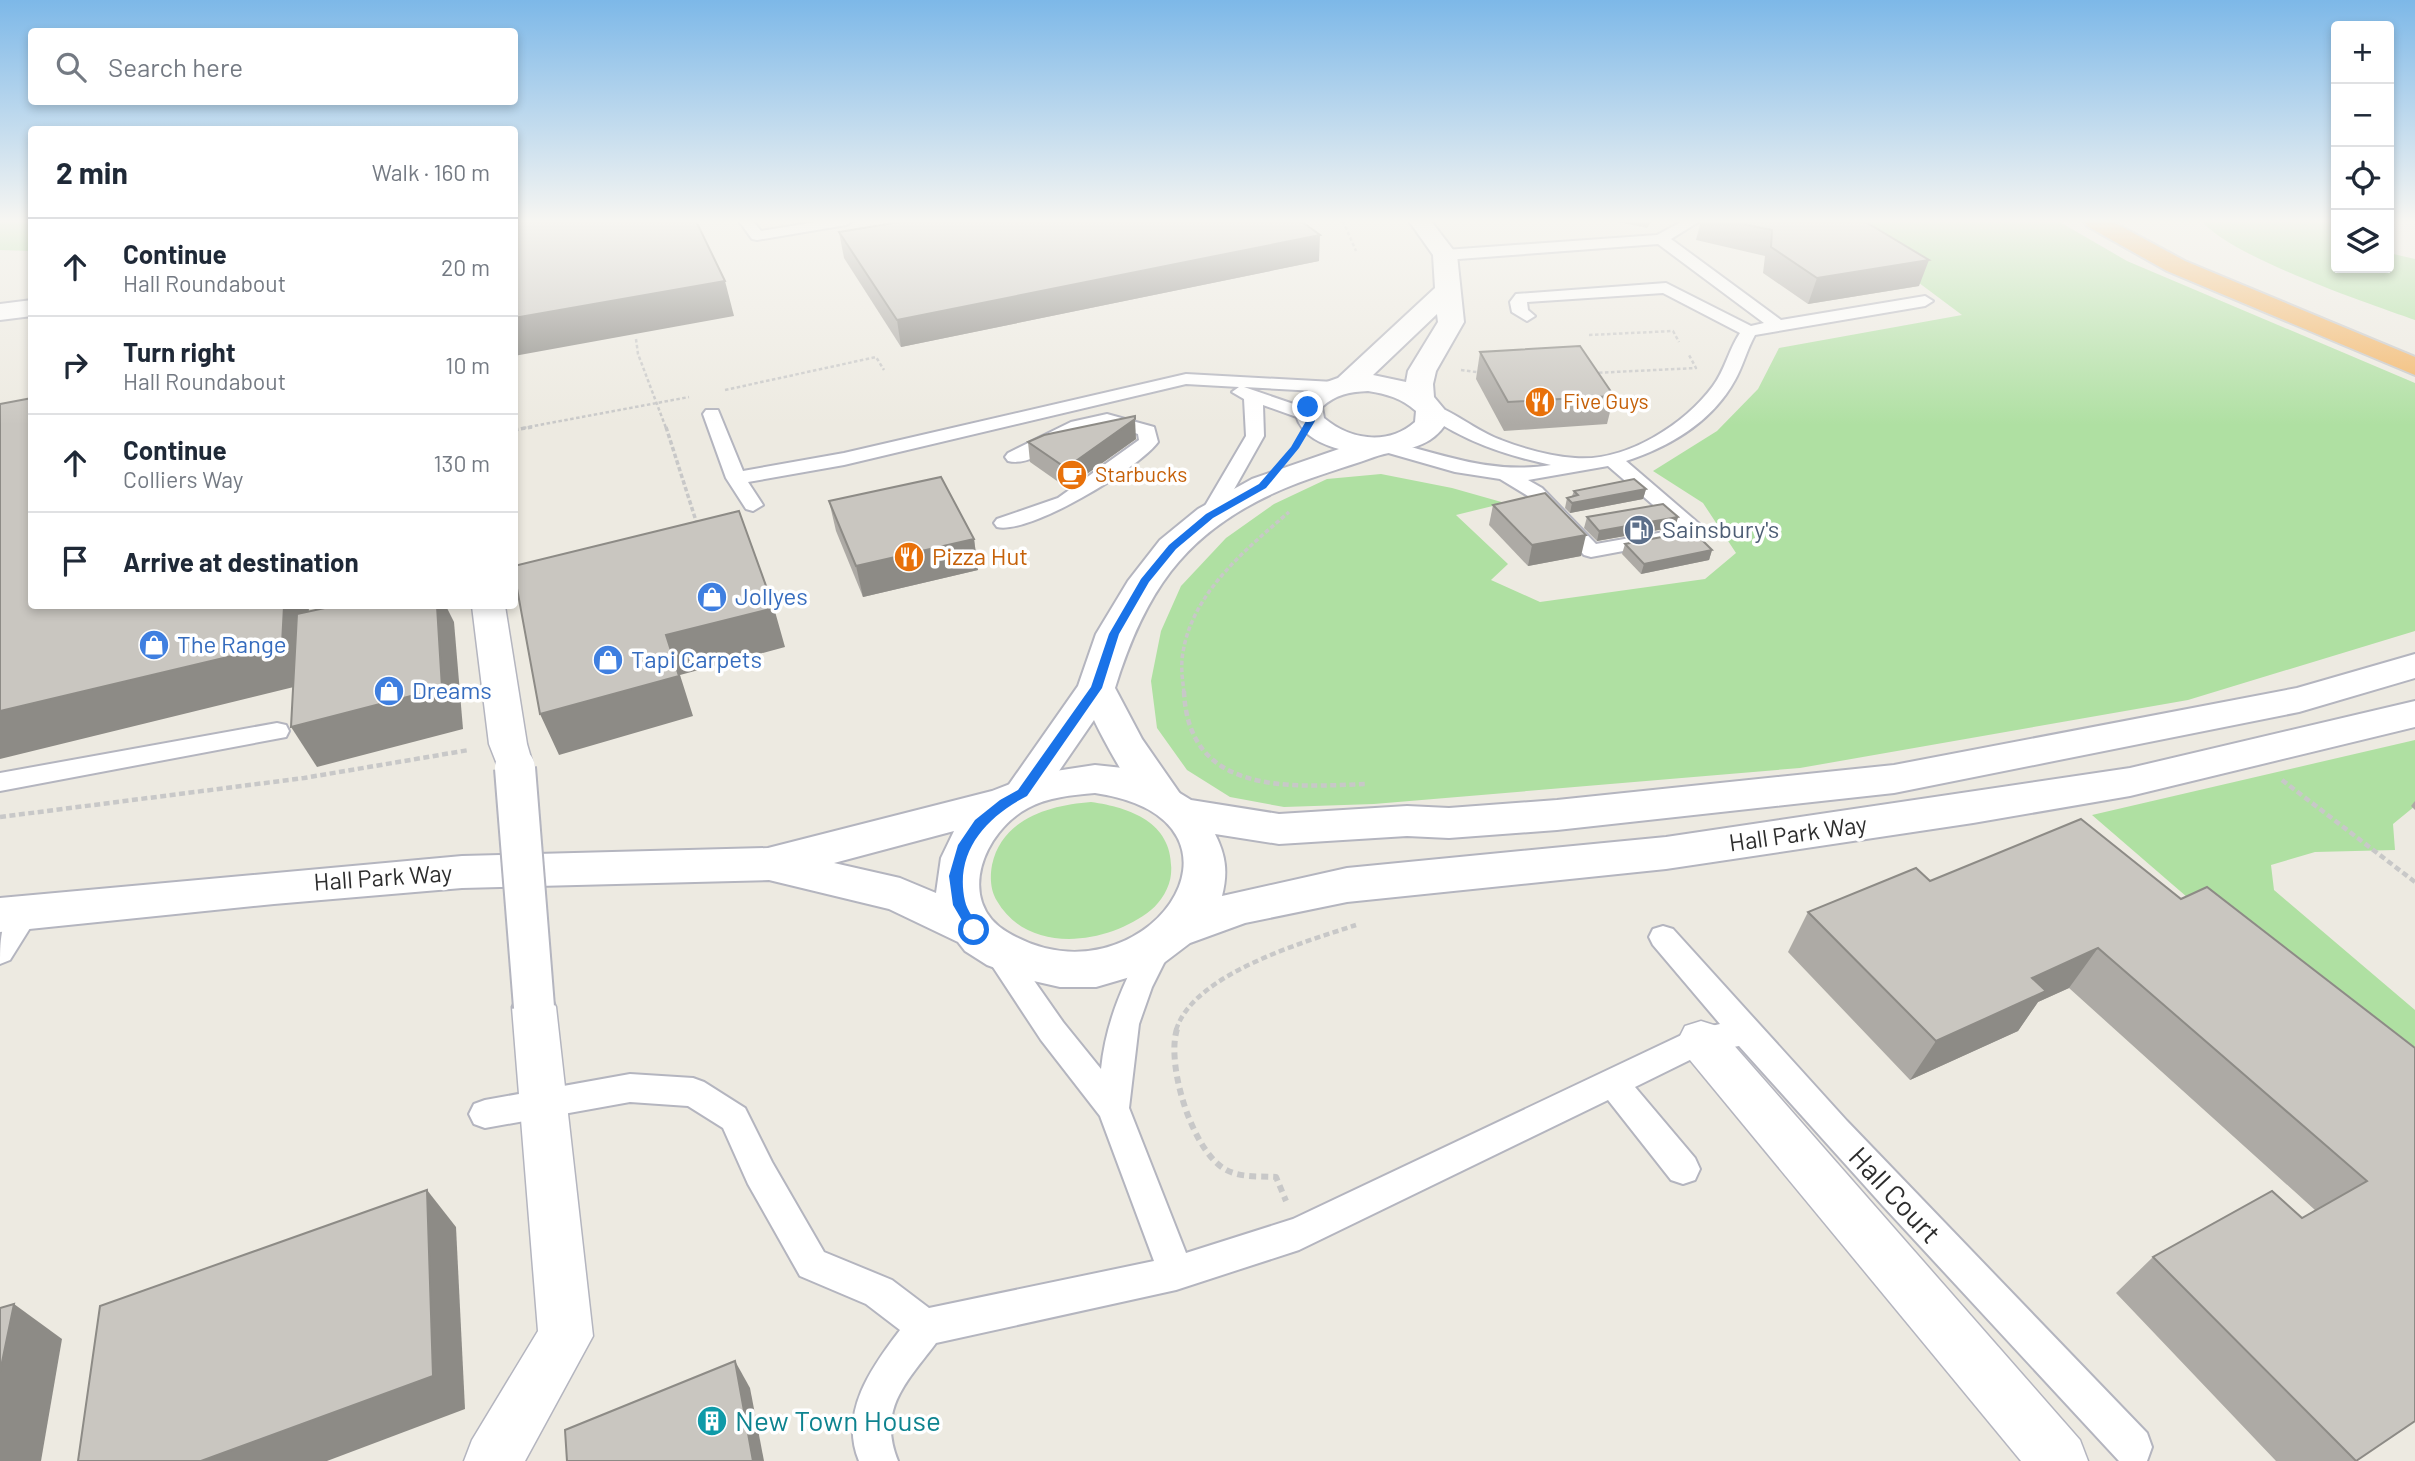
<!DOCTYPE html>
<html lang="en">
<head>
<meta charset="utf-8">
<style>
	:root { --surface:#fff; --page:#f6f6f7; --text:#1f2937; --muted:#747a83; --line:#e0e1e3 }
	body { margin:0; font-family:Barlow,sans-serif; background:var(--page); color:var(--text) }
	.controls { position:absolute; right:21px; top:21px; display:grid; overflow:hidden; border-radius:7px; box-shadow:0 4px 10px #0003 }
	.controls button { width:63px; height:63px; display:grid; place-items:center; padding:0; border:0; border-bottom:2px solid var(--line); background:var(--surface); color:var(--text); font:35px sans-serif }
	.stop { position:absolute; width:21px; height:21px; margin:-16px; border:5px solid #1a73e8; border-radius:50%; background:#fff }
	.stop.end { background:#1a73e8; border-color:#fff; box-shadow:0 2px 7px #0008 }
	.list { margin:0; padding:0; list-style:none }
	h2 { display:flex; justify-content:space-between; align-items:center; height:91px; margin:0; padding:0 28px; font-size:30px }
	h2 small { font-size:23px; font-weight:400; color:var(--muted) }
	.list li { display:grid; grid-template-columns:46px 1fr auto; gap:21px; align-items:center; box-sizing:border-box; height:98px; padding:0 28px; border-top:2px solid var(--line) }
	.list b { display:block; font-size:26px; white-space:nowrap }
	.list p { margin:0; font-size:23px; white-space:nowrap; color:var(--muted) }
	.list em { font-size:23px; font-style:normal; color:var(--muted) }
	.icon { flex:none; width:38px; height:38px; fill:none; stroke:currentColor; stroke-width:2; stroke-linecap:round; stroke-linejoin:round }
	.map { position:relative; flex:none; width:2415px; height:1461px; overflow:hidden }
	.search { position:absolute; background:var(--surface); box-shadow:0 4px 10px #0003; left:28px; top:28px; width:490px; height:77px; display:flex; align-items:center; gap:18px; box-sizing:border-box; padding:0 24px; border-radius:7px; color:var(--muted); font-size:26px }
	.panel { position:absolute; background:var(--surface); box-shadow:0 4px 10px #0003; left:28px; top:126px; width:490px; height:483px; border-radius:7px }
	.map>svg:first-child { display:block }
</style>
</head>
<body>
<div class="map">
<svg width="2415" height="1461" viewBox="0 0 2415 1461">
	<rect width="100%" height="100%" fill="#edeae1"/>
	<g fill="#afe0a2">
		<polygon points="0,221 31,221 31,251 0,250"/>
		<polygon points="1836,221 2058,221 2127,261 2415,383 2415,631 2188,700 1800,768 1374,804 1284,807 1230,797 1187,770 1157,728 1151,681 1161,631 1181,586 1226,538 1274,504 1327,479 1381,474 1452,488 1505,503 1456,515 1508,564 1491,580 1540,602 1705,579 1736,553 1703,503 1653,471 1717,431 1758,389 1779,348 1962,315"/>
		<path d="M2202 221H2336V268H2389V253L2415 259V320C2369 304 2229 256 2202 221Z"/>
		<polygon points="2415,740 2415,806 2393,824 2395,850 2315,852 2271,865 2274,890 2415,1010 2415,1094 2092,815"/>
		<path d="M1091 802C1133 808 1175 824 1171 874 1170 887 1161 902 1151 910 1109 944 1029 956 997 901 990 890 990 876 992 865 1002 818 1051 805 1091 802Z"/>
	</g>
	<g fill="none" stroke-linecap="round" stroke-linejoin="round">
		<g stroke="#b4b5bf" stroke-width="4">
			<g id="service">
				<polygon points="739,221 753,221 761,231 822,221 853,221 846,225 757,240 752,239"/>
				<path d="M1683 221H1700L1671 239 1781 320 1925 296 1933 301 1925 306 1755 335C1747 349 1743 366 1735 380 1712 422 1669 447 1626 461L1704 528 1707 532 1704 536 1591 557 1584 555 1528 496 1500 479 1455 472 1378 450 1376 446 1378 442 1385 440C1441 454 1492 475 1551 465 1504 455 1463 441 1424 413L1421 409 1424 405 1430 404C1449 408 1478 432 1501 440 1524 449 1551 456 1575 458 1626 462 1684 425 1713 386 1725 370 1729 349 1740 333L1663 293 1527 302 1528 310 1535 316 1527 321 1512 312 1510 302 1516 294 1666 283 1751 326 1764 323 1658 244 1445 260 1437 255 1445 250 1657 235ZM1608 466 1681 529 1596 544 1542 488 1528 480Z"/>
				<polygon points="1186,374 1334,382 1343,387 1334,392 1244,387 1314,411 1317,415 1308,421 1263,405 1264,436 1219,516 1209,522 1199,516 1246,436 1244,399 1232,392 1239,387 1186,384 844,465 748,482 763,505 753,511 746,509 726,478 703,414 706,410 718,410 743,471 844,453"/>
				<path d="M1107 414 1154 427 1158 442C1138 469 1029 535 997 527L994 523 997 519 1058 498 1139 440 1138 434C1124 429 1110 424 1095 426 1067 431 1037 468 1008 461L1005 457 1008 453 1071 422Z"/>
				<polygon points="277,723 286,725 289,731 286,737 0,791 0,773"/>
				<path d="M26 901 36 904 40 912 10 960 0 964C0 940 0 910 26 901Z"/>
				<path d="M1663 926 1673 929 1847 1121 2147 1433 2152 1447 2147 1461H2119L1883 1206 1739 1046 1706 1052 1635 1087 1695 1158 1700 1169 1695 1180 1683 1184 1671 1180 1608 1100 1299 1250 1176 1290 936 1343C906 1383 877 1409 898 1461H859C839 1413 871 1368 900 1330L866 1304 800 1276 748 1184 723 1128 688 1106 630 1102 485 1128 474 1124 469 1114 474 1104 485 1100 630 1074 693 1078 704 1082 745 1108 772 1162 824 1252 892 1280 929 1308 1154 1261 1100 1116 1041 1040 987 958 983 950 987 942 997 938 1007 942 1063 1022 1101 1069C1106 1021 1124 980 1148 939L1158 936 1168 939 1172 947 1152 987 1139 1024 1129 1108 1186 1253 1293 1219 1690 1031 1720 1024 1653 945 1649 937 1653 929Z"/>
			</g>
		</g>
		<g stroke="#b4b5bf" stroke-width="3">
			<g id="pedestrian">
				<polygon points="472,606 505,606 527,744 534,768 528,777 515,781 502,777 489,744"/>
				<polygon points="534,988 550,994 556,1007 593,1336 525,1461 464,1461 472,1440 538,1331 512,1007 518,994"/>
				<polygon points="1701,1021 1717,1026 2080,1440 2088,1461 2021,1461 1685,1054 1678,1040 1685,1026"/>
			</g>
		</g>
		<g stroke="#b4b5bf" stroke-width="4">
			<g id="tertiary">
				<path d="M1409 221H1431L1457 255 1464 322 1436 371 1433 384 1434 397 1444 409 1445 425C1427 451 1401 448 1374 457 1341 469 1306 478 1274 493 1182 535 1144 595 1115 688L1142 739 1183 798 1177 808C1168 811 1160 814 1151 809 1136 801 1102 737 1094 720L1037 803 1023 807 1009 803 1003 793 1078 686 1096 634 1128 581 1160 540 1198 509 1252 479 1339 449C1315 442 1297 432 1294 406L1310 388 1338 378 1435 288 1433 255ZM1437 314 1438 322 1408 371 1406 382 1373 375ZM1368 391C1387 394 1401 398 1416 411L1415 422C1388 446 1350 440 1324 418L1322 407C1336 394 1350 392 1368 391Z"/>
				<polygon points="32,300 32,316 0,320 0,304"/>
			</g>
		</g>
		<g stroke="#b4b5bf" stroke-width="4">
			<path id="secondary" d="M2415 654V678L2299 712 1894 793 1557 830 1449 838 1407 836 1279 844 1215 834C1226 856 1228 872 1222 896L1347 868 1666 837 2130 768 2415 701V727L2130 796 1973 823 1666 869 1347 902 1245 923 1190 943 1161 965 1137 975 1096 987H1060L1025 979 987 965 965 951 958 942 889 909 769 880 462 888 274 904 0 932V898L462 856 768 848 992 791 1036 774 1095 765 1123 768 1155 778 1191 800 1279 814 1407 806 1449 808 1557 800 1894 765 2297 688ZM1095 793C1278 820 1142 1013 1007 932 955 901 984 831 1028 808 1048 797 1072 795 1095 793ZM954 831 941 858 936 893 900 878 834 863Z"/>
		</g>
		<g stroke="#c8c8c8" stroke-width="4">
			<polygon id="motorway" points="2084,221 2111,221 2185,261 2415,357 2415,375 2167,271 2087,226"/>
		</g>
		<g stroke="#c8c8c8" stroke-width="2.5" stroke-dasharray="3.5 2.5" stroke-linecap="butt">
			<polyline points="1343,221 1356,251"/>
			<polyline points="1589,335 1673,331 1679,342"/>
			<polyline points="636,339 638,354 666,428"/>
			<polyline points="1461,370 1483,373"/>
			<polyline points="1593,373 1696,368 1689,355"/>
			<polyline points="725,390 876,357 884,370"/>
			<polyline points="523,428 689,397"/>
		</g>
		<g stroke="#c8c8c8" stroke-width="3.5" stroke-dasharray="4.5 2.5" stroke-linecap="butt">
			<polyline points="666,427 697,524"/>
			<polyline points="514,430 532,427"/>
			<path d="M1184 693C1183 682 1181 671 1182 660 1188 596 1244 551 1289 512"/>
		</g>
		<g stroke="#c8c8c8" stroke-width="4.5" stroke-dasharray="6 3.5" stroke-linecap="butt">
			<path d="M1184 691C1188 796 1290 787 1367 784"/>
			<polyline points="2282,780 2415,882"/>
			<polyline points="0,817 304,778 469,750"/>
			<path d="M1176 1030C1194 973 1305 942 1356 925"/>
		</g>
		<path stroke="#c8c8c8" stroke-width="6" stroke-dasharray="7 5" stroke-linecap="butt" d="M1177 1029C1166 1064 1191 1147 1223 1168 1238 1178 1258 1176 1276 1177L1286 1201"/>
		<use href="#service" fill="#fff" fill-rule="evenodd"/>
		<use href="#pedestrian" fill="#fff" fill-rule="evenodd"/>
		<use href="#tertiary" fill="#fff" fill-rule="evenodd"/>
		<use href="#secondary" fill="#fff" fill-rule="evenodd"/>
		<use href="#motorway" fill="#f3b566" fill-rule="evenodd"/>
		<g stroke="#b4b5bf" stroke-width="44" stroke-linecap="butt">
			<polyline id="pedestrian-bridge" points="515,768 534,1007"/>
		</g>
		<use href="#pedestrian-bridge" stroke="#fff" stroke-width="40"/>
	</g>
	<g fill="#adaaa5">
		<polygon points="1614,221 1652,221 1647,228"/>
		<polygon points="1701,221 1864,221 1919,286 1808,304 1763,273 1765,256 1696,240"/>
		<polygon points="839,232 1319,261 901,347 844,258"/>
		<polygon points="1480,352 1614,396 1607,424 1504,431 1476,379"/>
		<polygon points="1136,439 1067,488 1030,462 1028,442"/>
		<polygon points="1646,489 1643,499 1570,513 1565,508 1567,498 1572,496 1574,491"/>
		<polygon points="829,501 974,539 978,570 863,597 836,531"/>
		<polygon points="1493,505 1581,556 1528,566 1489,525"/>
		<polygon points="1587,517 1678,517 1675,527 1597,541 1584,528"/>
		<polygon points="1625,544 1712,550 1709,560 1641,574 1622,554"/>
		<polygon points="2415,801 2415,810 2411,806"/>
		<polygon points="1930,881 2181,899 2415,1048 2355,1461 2276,1461 2116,1293 2153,1257 2302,1218 2315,1210 2069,988 2038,1002 2018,1031 1910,1080 1788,952 1808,912"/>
	</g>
	<g fill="#8d8b86">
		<polygon points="1320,235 1319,261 901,347 897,320"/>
		<polygon points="1929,260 1919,286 1808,304 1817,278"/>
		<polygon points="725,281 734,316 514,356 514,318"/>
		<polygon points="1135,419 1136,439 1067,488 1066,468"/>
		<polygon points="1646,489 1643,499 1570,513 1572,503"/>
		<polygon points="1678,517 1675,527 1597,541 1599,531"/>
		<polygon points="1586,535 1581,556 1528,566 1532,545"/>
		<polygon points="974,539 978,570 863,597 856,566"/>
		<polygon points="1712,550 1709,560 1641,574 1644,564"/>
		<polygon points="284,606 309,606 306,684 0,759 0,711"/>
		<polygon points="437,606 446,606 454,622 463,729 317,767 291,727"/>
		<polygon points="774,608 785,647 680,675 693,716 559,755 540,714 666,635"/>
		<polygon points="2098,948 2069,988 2038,1002 2018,1031 1910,1080 1936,1041 2032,978"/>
		<polygon points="427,1190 456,1227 465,1409 327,1461 201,1461"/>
		<polygon points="14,1304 62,1339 41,1461 0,1461 0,1372"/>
		<polygon points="735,1361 750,1388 764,1461 753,1461"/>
	</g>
	<g fill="#c9c6c0" stroke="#8d8b86" stroke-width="2">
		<polygon points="514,221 696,221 725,281 514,318"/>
		<polygon points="906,221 1301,221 1320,235 897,320 839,232"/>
		<polygon points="1729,221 1864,221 1929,260 1817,278 1771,247 1772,230"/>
		<polygon points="1580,346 1614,396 1508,402 1480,352"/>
		<polygon points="32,398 32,606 284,606 282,644 0,711 0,404"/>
		<polygon points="1135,416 1135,419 1066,468 1028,442 1044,435"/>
		<polygon points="941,477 974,539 856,566 829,501"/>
		<polygon points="1634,479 1646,489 1572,503 1567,498 1578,495 1574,491"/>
		<polygon points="1545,493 1586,535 1532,545 1493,505"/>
		<polygon points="1663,504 1678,517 1599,531 1587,517"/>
		<polygon points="739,511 774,608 666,635 679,676 540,714 514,572 514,566"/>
		<polygon points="1693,531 1712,550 1644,564 1625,544"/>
		<polygon points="334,606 437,606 442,688 291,727 297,614"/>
		<polygon points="2081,819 2181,899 2207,887 2415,1048 2415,1421 2356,1461 2153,1257 2272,1191 2302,1218 2367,1181 2098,948 2032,978 2046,991 1936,1041 1808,912 1916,868 1930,881"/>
		<polygon points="427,1190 433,1376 201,1461 78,1461 100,1306"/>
		<polygon points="14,1304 0,1372 0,1308"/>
		<polygon points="735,1361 753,1461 567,1461 565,1430"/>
	</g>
	<linearGradient id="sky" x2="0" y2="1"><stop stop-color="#7db8e8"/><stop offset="0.52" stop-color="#f7f6f2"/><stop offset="1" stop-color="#f7f6f2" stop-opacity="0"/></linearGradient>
	<rect width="2415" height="425" fill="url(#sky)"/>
	<path fill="#1a73e8" d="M1308 404 1313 407 1315 421 1299 448 1266 488 1213 518 1176 549 1149 582 1119 634 1102 688 1027 796C986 817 954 852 965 901 967 911 976 921 981 930L974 935 970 934 953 905 949 876 958 845 975 820 1000 800 1018 790 1091 687 1109 634 1141 579 1169 545 1206 514 1259 484 1291 447 1306 421 1304 407Z"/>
	<defs>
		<g id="restaurant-disc" transform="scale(1.575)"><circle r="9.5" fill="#e8710a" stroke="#fff"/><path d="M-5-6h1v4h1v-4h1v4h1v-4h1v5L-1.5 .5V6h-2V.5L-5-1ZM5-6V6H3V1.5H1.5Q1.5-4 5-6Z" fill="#fff"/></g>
		<g id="cafe-disc" transform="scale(1.575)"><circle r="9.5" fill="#e8710a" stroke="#fff"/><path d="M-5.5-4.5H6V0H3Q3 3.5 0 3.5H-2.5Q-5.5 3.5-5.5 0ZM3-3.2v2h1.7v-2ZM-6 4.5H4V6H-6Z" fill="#fff"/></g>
		<g id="fuel-disc" transform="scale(1.575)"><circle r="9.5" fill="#5c6f8a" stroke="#fff"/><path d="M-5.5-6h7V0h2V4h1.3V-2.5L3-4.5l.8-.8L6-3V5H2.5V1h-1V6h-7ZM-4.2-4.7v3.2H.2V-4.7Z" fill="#fff"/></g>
		<g id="shop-disc" transform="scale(1.575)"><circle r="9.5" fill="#3f7fe0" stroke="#fff"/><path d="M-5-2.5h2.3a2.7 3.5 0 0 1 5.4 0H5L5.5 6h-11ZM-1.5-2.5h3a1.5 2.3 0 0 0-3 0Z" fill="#fff"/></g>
		<g id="building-disc" transform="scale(1.575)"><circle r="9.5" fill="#0f9aa8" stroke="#fff"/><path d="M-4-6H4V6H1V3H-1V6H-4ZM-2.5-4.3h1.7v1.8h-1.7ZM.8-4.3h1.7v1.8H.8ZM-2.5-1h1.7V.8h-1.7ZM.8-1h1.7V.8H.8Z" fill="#fff"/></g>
	</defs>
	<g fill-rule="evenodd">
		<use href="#restaurant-disc" x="1540" y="402"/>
		<use href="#cafe-disc" x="1072" y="475"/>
		<use href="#fuel-disc" x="1639" y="530"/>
		<use href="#restaurant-disc" x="909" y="557"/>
		<use href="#shop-disc" x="712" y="597"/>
		<use href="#shop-disc" x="154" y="645"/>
		<use href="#shop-disc" x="608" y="660"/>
		<use href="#shop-disc" x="389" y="691"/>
		<use href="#building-disc" x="712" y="1421"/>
	</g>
	<g text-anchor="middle" stroke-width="7" stroke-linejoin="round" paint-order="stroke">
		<g font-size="21" fill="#c56008" stroke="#fff" text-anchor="start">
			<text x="1563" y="409">Five Guys</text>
			<text x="1095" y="482">Starbucks</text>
		</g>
		<g font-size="24" fill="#4e5e75" stroke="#fff" text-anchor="start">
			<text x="1662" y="538">Sainsbury's</text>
		</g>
		<g font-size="24" fill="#c56008" stroke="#fff" text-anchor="start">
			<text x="932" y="565">Pizza Hut</text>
		</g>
		<g font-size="24" fill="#366cbe" stroke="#fff" text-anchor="start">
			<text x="735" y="605">Jollyes</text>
			<text x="177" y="653">The Range</text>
			<text x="631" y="668">Tapi Carpets</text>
			<text x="412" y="699">Dreams</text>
		</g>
		<g font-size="24" fill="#2d2d2d" stroke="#fff">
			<text transform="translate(1798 834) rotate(-8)" y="8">Hall Park Way</text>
			<text transform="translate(383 878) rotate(-4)" y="8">Hall Park Way</text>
		</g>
		<g font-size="28" fill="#2d2d2d" stroke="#fff">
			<text transform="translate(1895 1195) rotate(47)" y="10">Hall Court</text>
		</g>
		<g font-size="28" fill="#0d838f" stroke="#fff" text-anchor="start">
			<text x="735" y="1431">New Town House</text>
		</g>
	</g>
</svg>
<div class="controls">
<button>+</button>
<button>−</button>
<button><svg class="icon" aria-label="locate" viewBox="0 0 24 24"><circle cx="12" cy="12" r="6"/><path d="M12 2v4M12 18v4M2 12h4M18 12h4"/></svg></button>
<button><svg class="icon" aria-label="layers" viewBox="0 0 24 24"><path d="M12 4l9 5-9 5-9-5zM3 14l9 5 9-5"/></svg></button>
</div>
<div class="stop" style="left:974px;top:930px"></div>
<div class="stop end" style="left:1308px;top:407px"></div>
<div class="search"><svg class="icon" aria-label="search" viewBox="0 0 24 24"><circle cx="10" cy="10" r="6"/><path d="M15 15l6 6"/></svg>Search here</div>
<section class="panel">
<h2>2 min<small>Walk · 160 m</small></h2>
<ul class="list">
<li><svg class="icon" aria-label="ahead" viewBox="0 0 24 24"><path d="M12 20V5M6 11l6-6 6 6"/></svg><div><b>Continue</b><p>Hall Roundabout</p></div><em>20 m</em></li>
<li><svg class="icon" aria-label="right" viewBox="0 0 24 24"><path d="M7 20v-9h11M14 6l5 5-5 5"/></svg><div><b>Turn right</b><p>Hall Roundabout</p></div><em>10 m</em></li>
<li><svg class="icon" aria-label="ahead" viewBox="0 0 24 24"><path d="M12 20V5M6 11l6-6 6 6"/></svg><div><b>Continue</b><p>Colliers Way</p></div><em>130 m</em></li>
<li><svg class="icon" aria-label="arrive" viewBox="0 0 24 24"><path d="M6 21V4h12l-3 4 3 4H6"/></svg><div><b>Arrive at destination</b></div></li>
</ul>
</section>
</div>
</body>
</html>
